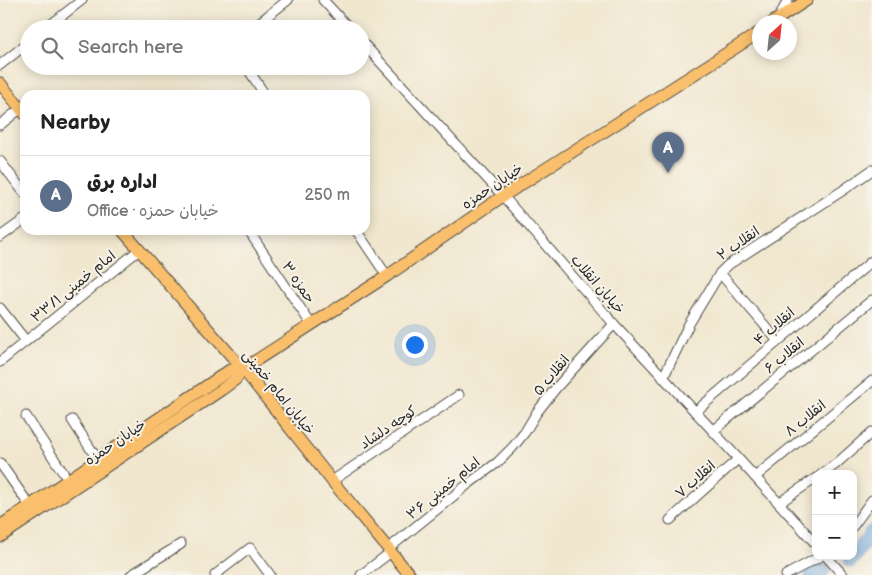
<!DOCTYPE html>
<html lang="en">
<head>
<meta charset="utf-8">
<style>
	:root { --surface:#fff; --page:#f2f2f2; --text:#222; --muted:#767676; --line:#e0e0e0; --accent:#b5179e }
	body { margin:0; font-family:"Balsamiq Sans","Playpen Sans Arabic",sans-serif; background:var(--page); color:var(--text) }
	.controls { position:absolute; right:15px; bottom:15px; display:grid; overflow:hidden; border-radius:10px; box-shadow:0 2px 12px #0003 }
	.controls button { width:45px; height:45px; display:grid; place-items:center; padding:0; border:0; border-bottom:1px solid var(--line); background:var(--surface); color:var(--text); font:25px sans-serif }
	.compass { position:absolute; left:752px; top:15px; width:45px; height:45px; border-radius:50%; background:var(--surface); box-shadow:0 2px 12px #0003; rotate:27deg }
	.you { position:absolute; left:414px; top:344px; width:18px; height:18px; margin:-12px; border:4px solid #fff; border-radius:50%; background:#1a73e8; box-shadow:0 0 0 8px #1a73e833 }
	.badge { display:grid; place-items:center; width:32px; height:32px; border-radius:50%; background:var(--accent); color:#fff; font-size:16px; font-weight:700 }
	.pin { position:absolute; translate:-50% -41px; filter:drop-shadow(0 1px 2px #0008) }
	.pin::after { content:''; position:absolute; top:26px; width:18px; height:15px; background:inherit; clip-path:polygon(0 0,100% 0,50% 100%) }
	.list { margin:0; padding:0; list-style:none }
	h2 { display:flex; justify-content:space-between; align-items:center; height:65px; margin:0; padding:0 20px; font-size:21px }
	h2 small { font-size:16px; font-weight:400; color:var(--muted) }
	.list li { display:grid; grid-template-columns:32px 1fr auto; gap:15px; align-items:center; box-sizing:border-box; height:80px; padding:0 20px; border-top:1px solid var(--line) }
	.list b { display:block; font-size:19px; white-space:nowrap }
	.list p { margin:0; font-size:16px; white-space:nowrap; color:var(--muted) }
	.list em { font-size:16px; font-style:normal; color:var(--muted) }
	.icon { flex:none; width:28px; height:28px; fill:none; stroke:currentColor; stroke-width:2; stroke-linecap:round; stroke-linejoin:round }
	.map { position:relative; flex:none; width:872px; height:575px; overflow:hidden }
	.search { position:absolute; background:var(--surface); box-shadow:0 2px 12px #0003; left:20px; top:20px; width:350px; height:55px; display:flex; align-items:center; gap:12px; box-sizing:border-box; padding:0 18px; border-radius:28px; color:var(--muted); font-size:19px }
	.panel { position:absolute; background:var(--surface); box-shadow:0 2px 12px #0003; left:20px; top:90px; width:350px; height:145px; border-radius:15px }
	.map>svg:first-child { display:block }
</style>
</head>
<body>
<div class="map">
<svg width="872" height="575" viewBox="0 0 872 575">
	<rect width="100%" height="100%" fill="#f7f3e8"/>
	<filter id="ink" filterUnits="userSpaceOnUse"><feTurbulence type="fractalNoise" baseFrequency=".02" numOctaves="2"/><feDisplacementMap in="SourceGraphic" scale="10" xChannelSelector="R" yChannelSelector="G"/><feConvolveMatrix kernelMatrix="1 2 1 2 8 2 1 2 1" color-interpolation-filters="sRGB"/></filter>
	<filter id="wash" filterUnits="userSpaceOnUse"><feTurbulence type="fractalNoise" baseFrequency=".0096" numOctaves="4" result="noise"/><feDisplacementMap in="SourceGraphic" scale="20" xChannelSelector="R" yChannelSelector="G"/><feGaussianBlur stdDeviation="1.12" result="paint"/><feColorMatrix in="noise" values="0 0 0 0 0 0 0 0 0 0 0 0 0 0 0 0 0 1.4 0 .05"/><feComposite in="paint" operator="in"/></filter>
	<g filter="url(#wash)">
		<rect width="100%" height="100%" fill="#f1e7cf"/>
		<g fill="none" stroke-linecap="round" stroke-linejoin="round">
			<g stroke="#6ea4db" stroke-width="15">
				<polyline points="851,560 872,532"/>
				<polyline points="812,575 823,570"/>
			</g>
		</g>
	</g>
	<g filter="url(#ink)">
		<g fill="none" stroke-linecap="round" stroke-linejoin="round">
			<g stroke="#494744" stroke-width="11">
				<g id="minor">
					<polyline points="323,0 350,29"/>
					<polyline points="779,17 788,0"/>
					<polyline points="45,29 82,0"/>
					<polyline points="251,29 288,0"/>
					<polyline points="361,41 503,196 614,324 713,431 816,544"/>
					<polyline points="0,65 29,42"/>
					<polyline points="246,66 265,95"/>
					<polyline points="0,125 20,109"/>
					<polyline points="0,161 25,194"/>
					<polyline points="248,230 311,324"/>
					<polyline points="356,230 387,276"/>
					<polyline points="0,237 25,219"/>
					<polyline points="720,273 778,341"/>
					<polyline points="0,308 26,341"/>
					<polyline points="0,362 139,250"/>
					<polyline points="663,378 689,324 720,273 728,265 842,191 872,170"/>
					<polyline points="695,412 872,261"/>
					<polyline points="26,416 64,474"/>
					<polyline points="72,420 94,454"/>
					<polyline points="713,431 872,300"/>
					<polyline points="0,463 30,506"/>
					<polyline points="822,474 836,464 872,432"/>
					<polyline points="755,477 872,381"/>
					<polyline points="332,481 459,395"/>
					<polyline points="779,503 816,478"/>
					<polyline points="670,520 738,459"/>
					<polyline points="853,526 872,500"/>
					<polyline points="388,549 467,485 498,462 513,447 525,432 537,412 556,388 614,324"/>
					<polyline points="826,556 843,575"/>
					<polyline points="131,575 181,544"/>
					<polyline points="215,575 250,548 270,575"/>
					<polyline points="361,575 391,552"/>
					<polyline points="786,575 821,556"/>
				</g>
			</g>
			<g stroke="#494744" stroke-width="13">
				<g id="major">
					<polyline points="773,22 807,0"/>
					<polyline points="0,83 25,114"/>
					<polyline points="122,230 247,374 332,481 410,575"/>
					<polyline points="0,526 230,370 242,369 249,365 387,276 503,196 760,32"/>
					<polyline points="0,537 221,390 236,379 242,369"/>
				</g>
			</g>
			<use href="#minor" stroke="#fff" stroke-width="9"/>
			<use href="#major" stroke="#f9bf6c" stroke-width="11"/>
		</g>
	</g>
	<g text-anchor="middle" stroke-width="4" stroke-linejoin="round" paint-order="stroke">
		<g font-size="14" fill="#2b2b2b" stroke="#f7f3e8">
			<text transform="translate(492 186) rotate(-34)" y="5">خیابان حمزه</text>
			<text transform="translate(738 243) rotate(-35)" y="5">انقلاب ۲</text>
			<text transform="translate(299 282) rotate(56)" y="5">حمزه ۳</text>
			<text transform="translate(598 284) rotate(49)" y="5">خیابان انقلاب</text>
			<text transform="translate(73 286) rotate(-39)" y="5">امام خمینی ۳۳/۱</text>
			<text transform="translate(774 326) rotate(-41)" y="5">انقلاب ۴</text>
			<text transform="translate(784 355) rotate(-40)" y="5">انقلاب ۶</text>
			<text transform="translate(551 375) rotate(-50)" y="5">انقلاب ۵</text>
			<text transform="translate(279 392) rotate(51)" y="5">خیابان امام خمینی</text>
			<text transform="translate(805 418) rotate(-39)" y="5">انقلاب ۸</text>
			<text transform="translate(388 427) rotate(-34)" y="5">کوچه دلشاد</text>
			<text transform="translate(115 442) rotate(-34)" y="5">خیابان حمزه</text>
			<text transform="translate(695 479) rotate(-42)" y="5">انقلاب ۷</text>
			<text transform="translate(443 488) rotate(-39)" y="5">امام خمینی ۳۶</text>
		</g>
	</g>
</svg>
<div class="controls">
<button>+</button>
<button>−</button>
</div>
<svg class="compass" viewBox="-18 -18 36 36"><path d="M0-13l5 13h-10z" fill="#e53935"/><path d="M0 13l5-13h-10z" fill="#767676"/></svg>
<div class="you"></div>
<div class="pin badge" style="left:668px;top:173px;background:#5c6f8a">A</div>
<div class="search"><svg class="icon" aria-label="search" viewBox="0 0 24 24"><circle cx="10" cy="10" r="6"/><path d="M15 15l6 6"/></svg>Search here</div>
<section class="panel">
<h2>Nearby<small></small></h2>
<ul class="list">
<li><span class="badge" style="background:#5c6f8a">A</span><div><b>اداره برق</b><p>Office · خیابان حمزه</p></div><em>250 m</em></li>
</ul>
</section>
</div>
</body>
</html>
